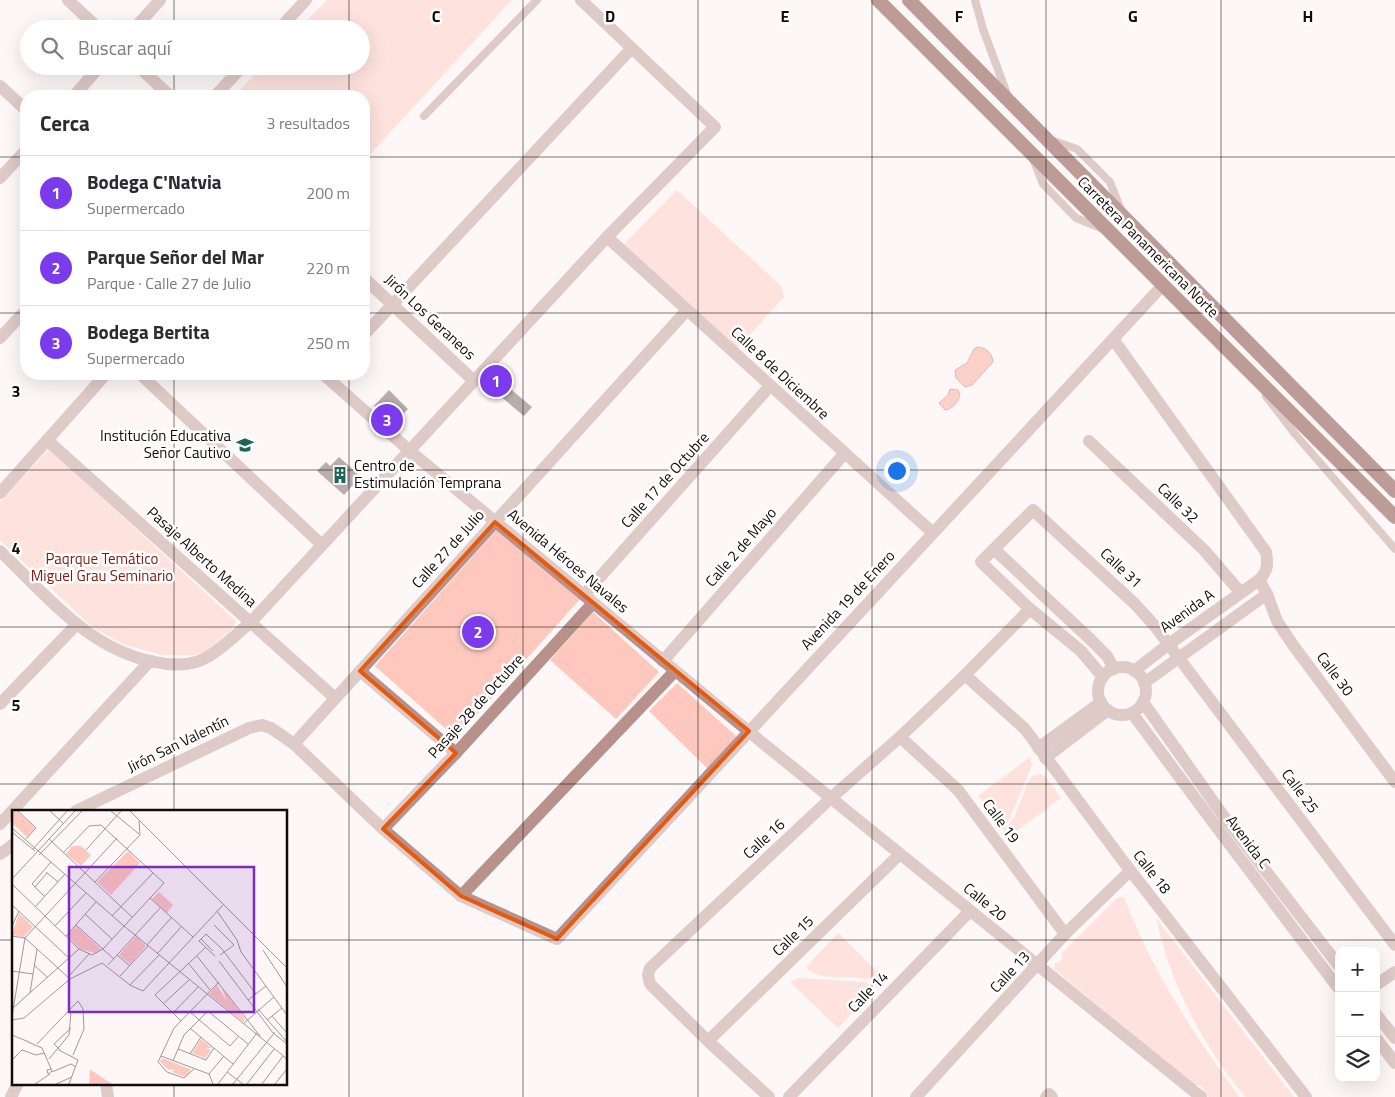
<!DOCTYPE html>
<html lang="es">
<head>
<meta charset="utf-8">
<style>
	:root { --surface:#fff; --page:#f2f2f3; --text:#2b2b33; --muted:#7c7c81; --line:#e1e1e2; --accent:#7c3aed }
	body { margin:0; font-family:"Titillium Web",sans-serif; background:var(--page); color:var(--text) }
	.controls { position:absolute; right:15px; bottom:15px; display:grid; overflow:hidden; border-radius:10px; box-shadow:0 5px 20px #0002 }
	.controls button { width:45px; height:45px; display:grid; place-items:center; padding:0; border:0; border-bottom:1px solid var(--line); background:var(--surface); color:var(--text); font:25px sans-serif }
	.you { position:absolute; left:896px; top:470px; width:18px; height:18px; margin:-12px; border:4px solid #fff; border-radius:50%; background:#1a73e8; box-shadow:0 0 0 8px #1a73e833 }
	.badge { display:grid; place-items:center; width:32px; height:32px; border-radius:50%; background:var(--accent); color:#fff; font-size:16px; font-weight:700 }
	.pin { position:absolute; translate:-50% -50%; border:2px solid #fff; box-shadow:0 1px 5px #0006 }
	.list { margin:0; padding:0; list-style:none }
	h2 { display:flex; justify-content:space-between; align-items:center; height:65px; margin:0; padding:0 20px; font-size:21px }
	h2 small { font-size:16px; font-weight:400; color:var(--muted) }
	.list li { display:grid; grid-template-columns:32px 1fr auto; gap:15px; align-items:center; box-sizing:border-box; height:75px; padding:0 20px; border-top:1px solid var(--line) }
	.list b { display:block; font-size:19px; white-space:nowrap }
	.list p { margin:0; font-size:16px; white-space:nowrap; color:var(--muted) }
	.list em { font-size:16px; font-style:normal; color:var(--muted) }
	.icon { flex:none; width:28px; height:28px; fill:none; stroke:currentColor; stroke-width:2; stroke-linecap:round; stroke-linejoin:round }
	.map { position:relative; flex:none; width:1395px; height:1097px; overflow:hidden }
	.search { position:absolute; background:var(--surface); box-shadow:0 5px 20px #0002; left:20px; top:20px; width:350px; height:55px; display:flex; align-items:center; gap:12px; box-sizing:border-box; padding:0 18px; border-radius:28px; color:var(--muted); font-size:19px }
	.panel { position:absolute; background:var(--surface); box-shadow:0 5px 20px #0002; left:20px; top:90px; width:350px; height:290px; border-radius:20px }
	.map>svg:first-child { display:block }
</style>
</head>
<body>
<div class="map">
<svg width="1395" height="1097" viewBox="0 0 1395 1097">
	<rect width="100%" height="100%" fill="#fdf8f7"/>
	<g fill="#fec8be">
		<polygon points="327,0 512,0 364,161 364,96 234,96 263,66 361,66 361,29 299,29"/>
		<polygon points="677,190 782,287 784,297 737,349 623,245"/>
		<polygon points="49,449 236,621 233,628 207,651 194,655 162,655 122,644 91,626 0,540 0,502"/>
		<polygon points="500,526 581,598 456,738 375,666"/>
		<polygon points="593,612 659,672 616,719 550,660"/>
		<polygon points="677,683 736,736 737,745 712,773 649,711"/>
		<polygon points="1030,757 1032,765 1010,818 1006,823 1000,823 978,796"/>
		<polygon points="1039,774 1045,776 1061,798 1009,837 1000,826 1008,825 1014,817 1029,780 1033,776"/>
		<path d="M1118 897H1124C1151 970 1194 1034 1239 1097H1209L1205 1094 1202 1086 1194 1085 1054 969 1055 963 1060 962 1062 959V953Z"/>
		<path d="M1156 918 1294 1097H1245C1202 1044 1171 986 1156 918Z"/>
		<path d="M838 933 886 980 877 989 875 982 869 979C853 976 814 981 806 967Z"/>
		<polygon points="799,978 866,982 871,986 872,992 838,1028 790,982"/>
	</g>
	<g fill="#f8a191" stroke="#b37468">
		<path d="M977 347C985 347 993 353 993 362L972 385 965 387 956 378 955 370 967 363 974 349Z"/>
		<path d="M950 389 958 390 960 395C959 401 952 410 945 410L939 403 948 395Z"/>
	</g>
	<g fill="#68524e">
		<polygon points="496,377 532,407 524,416 488,386"/>
		<polygon points="389,390 408,409 390,428 376,414 379,411 374,406"/>
		<polygon points="339,457 364,479 355,488 352,486 344,495 317,471 326,462 330,466"/>
	</g>
	<g fill="none" stroke-linecap="round" stroke-linejoin="round">
		<g stroke="#b8928a" stroke-width="8">
			<polyline points="975,0 983,29 1007,94"/>
			<polyline points="424,116 537,0"/>
			<polyline points="1051,140 1077,149 1110,182 1121,210"/>
			<polyline points="1033,159 1043,184 1076,218 1103,229"/>
			<polyline points="1266,396 1295,434 1395,549"/>
		</g>
		<g stroke="#b8928a" stroke-width="12">
			<polyline points="68,0 99,29"/>
			<polyline points="134,29 160,0"/>
			<polyline points="279,29 306,0"/>
			<polyline points="138,66 170,96"/>
			<polyline points="0,86 26,110"/>
			<polyline points="74,96 100,66"/>
			<polyline points="215,96 243,66"/>
			<polyline points="0,178 26,150"/>
			<polyline points="607,237 933,533"/>
			<polyline points="364,278 474,381"/>
			<polyline points="364,335 631,49"/>
			<polyline points="0,338 26,310"/>
			<path d="M1113 339 1266 552C1268 564 1268 571 1259 580L1169 644 1134 671"/>
			<polyline points="140,374 322,545"/>
			<polyline points="323,374 410,451 759,740 1201,1097"/>
			<polyline points="47,440 335,698"/>
			<polyline points="1089,441 1204,550 1241,593"/>
			<polyline points="0,493 106,374"/>
			<polyline points="995,550 1090,639 1107,656 1114,669"/>
			<path d="M0 551C46 595 89 650 155 662 168 665 182 666 196 662 214 657 236 634 251 622L607 237 715 127 581 0"/>
			<polyline points="1259,580 1267,594 1277,621 1293,645 1395,782"/>
			<polyline points="584,595 770,386"/>
			<polyline points="663,661 844,454"/>
			<circle cx="1122" cy="691" r="24"/>
			<polyline points="360,671 456,753"/>
			<polyline points="965,675 1025,729 1123,861 1306,1097"/>
			<polyline points="1103,677 1081,651 1030,609 981,562 1033,510 1135,604 1154,625 1395,945"/>
			<polyline points="1144,683 1267,594"/>
			<polyline points="1143,702 1222,814 1339,966"/>
			<polyline points="0,704 76,625"/>
			<polyline points="1132,713 1212,821 1339,989"/>
			<polyline points="900,737 958,790 1065,934"/>
			<polyline points="294,744 687,310"/>
			<polyline points="1038,748 1101,702"/>
			<polyline points="1045,758 1108,710"/>
			<polyline points="76,811 249,728 262,725 271,728 294,744 383,829 461,896 557,939 1163,285"/>
			<polyline points="0,824 150,661"/>
			<polyline points="383,829 456,753 593,603"/>
			<polyline points="0,854 14,844"/>
			<polyline points="461,896 675,671"/>
			<polyline points="1376,985 1395,972"/>
			<polyline points="1376,1014 1395,1038"/>
			<polyline points="1376,1038 1395,1063"/>
			<polyline points="708,1041 900,854"/>
			<polyline points="106,1083 108,1097"/>
			<polyline points="11,1097 18,1083"/>
			<polyline points="769,1097 708,1041 650,984 648,975 650,968 831,798 900,737 965,675 1030,609"/>
			<polyline points="789,1097 970,911"/>
			<polyline points="916,1097 1065,934 1130,871"/>
			<polyline points="1046,1097 1049,1094 1052,1097"/>
		</g>
		<g stroke="#702c22" stroke-width="14">
			<polyline points="878,0 1395,517"/>
			<polyline points="909,0 1395,491"/>
		</g>
	</g>
	<path d="M0 0H1395V1097H0ZM495 522 749 731 557 939 461 896 383 829 456 753 360 671Z" fill="#fdf8f7" fill-opacity=".55" fill-rule="evenodd"/>
	<path fill="none" stroke="#e8590c" stroke-width="4" stroke-linejoin="round" d="M495 522 749 731 557 939 461 896 383 829 456 753 360 671Z"/>
	<path fill="none" stroke="#130b09" stroke-width="1" stroke-opacity="0.55" d="M174 0V29M349 0V29M523 0V1097M698 0V1097M872 0V1097M1046 0V1097M1221 0V1097M174 66V96M349 66V96M0 157H26M364 157H1395M0 313H26M364 313H1395M174 374V811M349 374V1097M0 470H1395M0 627H1395M0 784H1395M0 940H14M286 940H1395M174 1083V1097"/>
	<defs>
		<g id="school-bare" transform="scale(1.35)"><path d="M0-5L7-2L0 1L-7-2ZM-4 1L0 2.5L4 1V4Q0 6-4 4Z" fill="#1d655b" stroke="#fff" stroke-width="2.5" paint-order="stroke"/></g>
		<g id="building-bare" transform="scale(1.35)"><path d="M-4-6H4V6H1V3H-1V6H-4ZM-2.5-4.3h1.7v1.8h-1.7ZM.8-4.3h1.7v1.8H.8ZM-2.5-1h1.7V.8h-1.7ZM.8-1h1.7V.8H.8Z" fill="#1d655b" stroke="#fff" stroke-width="2.5" paint-order="stroke"/></g>
	</defs>
	<g fill-rule="evenodd">
		<use href="#school-bare" x="245" y="445"/>
		<use href="#building-bare" x="340" y="475"/>
	</g>
	<g text-anchor="middle" stroke-width="5" stroke-linejoin="round" paint-order="stroke">
		<g font-size="15" fill="#130b09" stroke="#fff">
			<text transform="translate(1148 247) rotate(45)" y="5">Carretera Panamericana Norte</text>
			<text transform="translate(430 317) rotate(43)" y="5">Jirón Los Geraneos</text>
			<text transform="translate(780 373) rotate(43)" y="5">Calle 8 de Diciembre</text>
			<text transform="translate(665 480) rotate(-48)" y="5">Calle 17 de Octubre</text>
			<text transform="translate(1178 503) rotate(44)" y="5">Calle 32</text>
			<text transform="translate(741 547) rotate(-49)" y="5">Calle 2 de Mayo</text>
			<text transform="translate(448 549) rotate(-48)" y="5">Calle 27 de Julio</text>
			<text transform="translate(202 557) rotate(42)" y="5">Pasaje Alberto Medina</text>
			<text transform="translate(568 561) rotate(40)" y="5">Avenida Héroes Navales</text>
			<text transform="translate(1121 568) rotate(43)" y="5">Calle 31</text>
			<text transform="translate(848 600) rotate(-47)" y="5">Avenida 19 de Enero</text>
			<text transform="translate(1187 611) rotate(-36)" y="5">Avenida A</text>
			<text transform="translate(1335 674) rotate(53)" y="5">Calle 30</text>
			<text transform="translate(476 706) rotate(-48)" y="5">Pasaje 28 de Octubre</text>
			<text transform="translate(178 744) rotate(-26)" y="5">Jirón San Valentín</text>
			<text transform="translate(1300 791) rotate(53)" y="5">Calle 25</text>
			<text transform="translate(1001 821) rotate(53)" y="5">Calle 19</text>
			<text transform="translate(764 839) rotate(-43)" y="5">Calle 16</text>
			<text transform="translate(1248 842) rotate(53)" y="5">Avenida C</text>
			<text transform="translate(1152 872) rotate(52)" y="5">Calle 18</text>
			<text transform="translate(985 902) rotate(39)" y="5">Calle 20</text>
			<text transform="translate(793 936) rotate(-44)" y="5">Calle 15</text>
			<text transform="translate(1010 972) rotate(-47)" y="5">Calle 13</text>
			<text transform="translate(868 992) rotate(-46)" y="5">Calle 14</text>
		</g>
		<g font-size="15" fill="#130b09" stroke="#fff" text-anchor="end">
			<text x="231" y="441">Institución Educativa<tspan x="231" dy="17">Señor Cautivo</tspan></text>
			<text x="354" y="471" text-anchor="start">Centro de<tspan x="354" dy="17">Estimulación Temprana</tspan></text>
		</g>
		<g font-size="15" fill="#7f1b0e" stroke="#fff">
			<text x="102" y="564">Paqrque Temático<tspan x="102" dy="17">Miguel Grau Seminario</tspan></text>
		</g>
	</g>
	<g transform="translate(12 810)">
		<rect width="275" height="275" fill="#fdf8f7"/>
		<path d="M0 1H5L23 18 15 27 0 13ZM60 36H69L79 45 69 56 54 44ZM116 41 128 53 99 85 85 72ZM147 82 161 95 155 103 140 89ZM7 103 21 117 12 127 0 125ZM64 116 89 139 83 143 69 139 55 126ZM124 126 134 136 118 154 107 145ZM205 175 215 192 210 178 233 209 231 212 197 184ZM189 229 200 238H194L199 240 193 248 180 243ZM150 248 178 259 179 260 173 267 160 262 163 259 157 260 148 252ZM78 260H79L100 274H77Z" fill="#fec8be"/>
		<path fill="none" stroke="#9f9998" stroke-width="1" d="M6 1 24 18 14 29M38 1 52 14M99 1 127 24M118 1 275 158M0 18 112 116 275 249M0 22 23 41M37 29 120 107M21 39 55 1M74 40 109 1M27 45 70 1M34 62 46 72M0 69 63 1M83 72 128 25 127 11M0 74 67 139 80 145 91 139 152 73 89 15 77 16 51 43M23 77 35 63M33 87 20 74 39 52M138 88 181 127M0 95 58 149M23 97 53 64M205 101 225 130 229 142 275 205M73 104 100 129M100 106 141 63M64 115 102 149M202 115 222 135M0 116 7 101M43 116 74 83M0 126 13 128 58 169M54 126 84 92M189 129 201 141M135 135 159 108M251 140 275 177M145 144 169 117M105 145 118 156M208 145 222 135M185 146 248 226M203 146 187 131 194 124 210 139 244 184M207 151 261 223 275 234M177 154 198 180M22 155 36 168M96 155 148 98M0 161 21 164M108 166 136 136M56 167 77 144M118 175 147 145M18 183 25 139M236 190 254 176M151 194 177 170M1 198 67 139M246 199 275 232M178 202 218 236 226 227M161 203 186 177M0 206 13 128 105 28M260 206 275 223M0 210 12 208 58 169 90 153 118 175 131 181 211 95M255 210 270 198M169 211 143 185 194 137M231 214 262 187M179 219 221 254M0 225 17 232M16 232 30 238 40 261 36 264 35 260 39 259M25 234 66 191 71 199 72 219 61 245M166 239 194 250 202 238M47 240 66 250 57 274M48 240 42 234 59 218M178 244 189 227M149 246 197 264 201 274M37 249 57 225 59 202M0 250 10 240 24 245 32 243M161 251 172 225 196 201 236 234M182 259 172 268 155 262 146 252 162 218 207 172M40 262 59 254 64 257M215 262 231 274M197 264 212 246M23 274 38 264M44 274 60 267M206 274 245 223M221 274 263 222M235 274 262 239M250 274 271 246M263 274 275 259"/>
		<path fill="#7b2cbf" fill-opacity="0.15" stroke="#7b2cbf" stroke-width="2.5" d="M57 57H242V202H57Z"/>
		<rect width="275" height="275" fill="none" stroke="#130b09" stroke-width="2.5"/>
	</g>
	<g font-size="16" text-anchor="middle" font-weight="bold" fill="#130b09" stroke="#fff" stroke-width="5" stroke-linejoin="round" paint-order="stroke">
		<text x="436" y="22">C</text>
		<text x="610" y="22">D</text>
		<text x="785" y="22">E</text>
		<text x="959" y="22">F</text>
		<text x="1133" y="22">G</text>
		<text x="1308" y="22">H</text>
		<text x="16" y="397">3</text>
		<text x="16" y="554">4</text>
		<text x="16" y="711">5</text>
	</g>
</svg>
<div class="controls">
<button>+</button>
<button>−</button>
<button><svg class="icon" aria-label="layers" viewBox="0 0 24 24"><path d="M12 4l9 5-9 5-9-5zM3 14l9 5 9-5"/></svg></button>
</div>
<div class="you"></div>
<div class="pin badge" style="left:496px;top:381px">1</div>
<div class="pin badge" style="left:478px;top:632px">2</div>
<div class="pin badge" style="left:387px;top:420px">3</div>
<div class="search"><svg class="icon" aria-label="search" viewBox="0 0 24 24"><circle cx="10" cy="10" r="6"/><path d="M15 15l6 6"/></svg>Buscar aquí</div>
<section class="panel">
<h2>Cerca<small>3 resultados</small></h2>
<ul class="list">
<li><span class="badge">1</span><div><b>Bodega C'Natvia</b><p>Supermercado</p></div><em>200 m</em></li>
<li><span class="badge">2</span><div><b>Parque Señor del Mar</b><p>Parque · Calle 27 de Julio</p></div><em>220 m</em></li>
<li><span class="badge">3</span><div><b>Bodega Bertita</b><p>Supermercado</p></div><em>250 m</em></li>
</ul>
</section>
</div>
</body>
</html>
